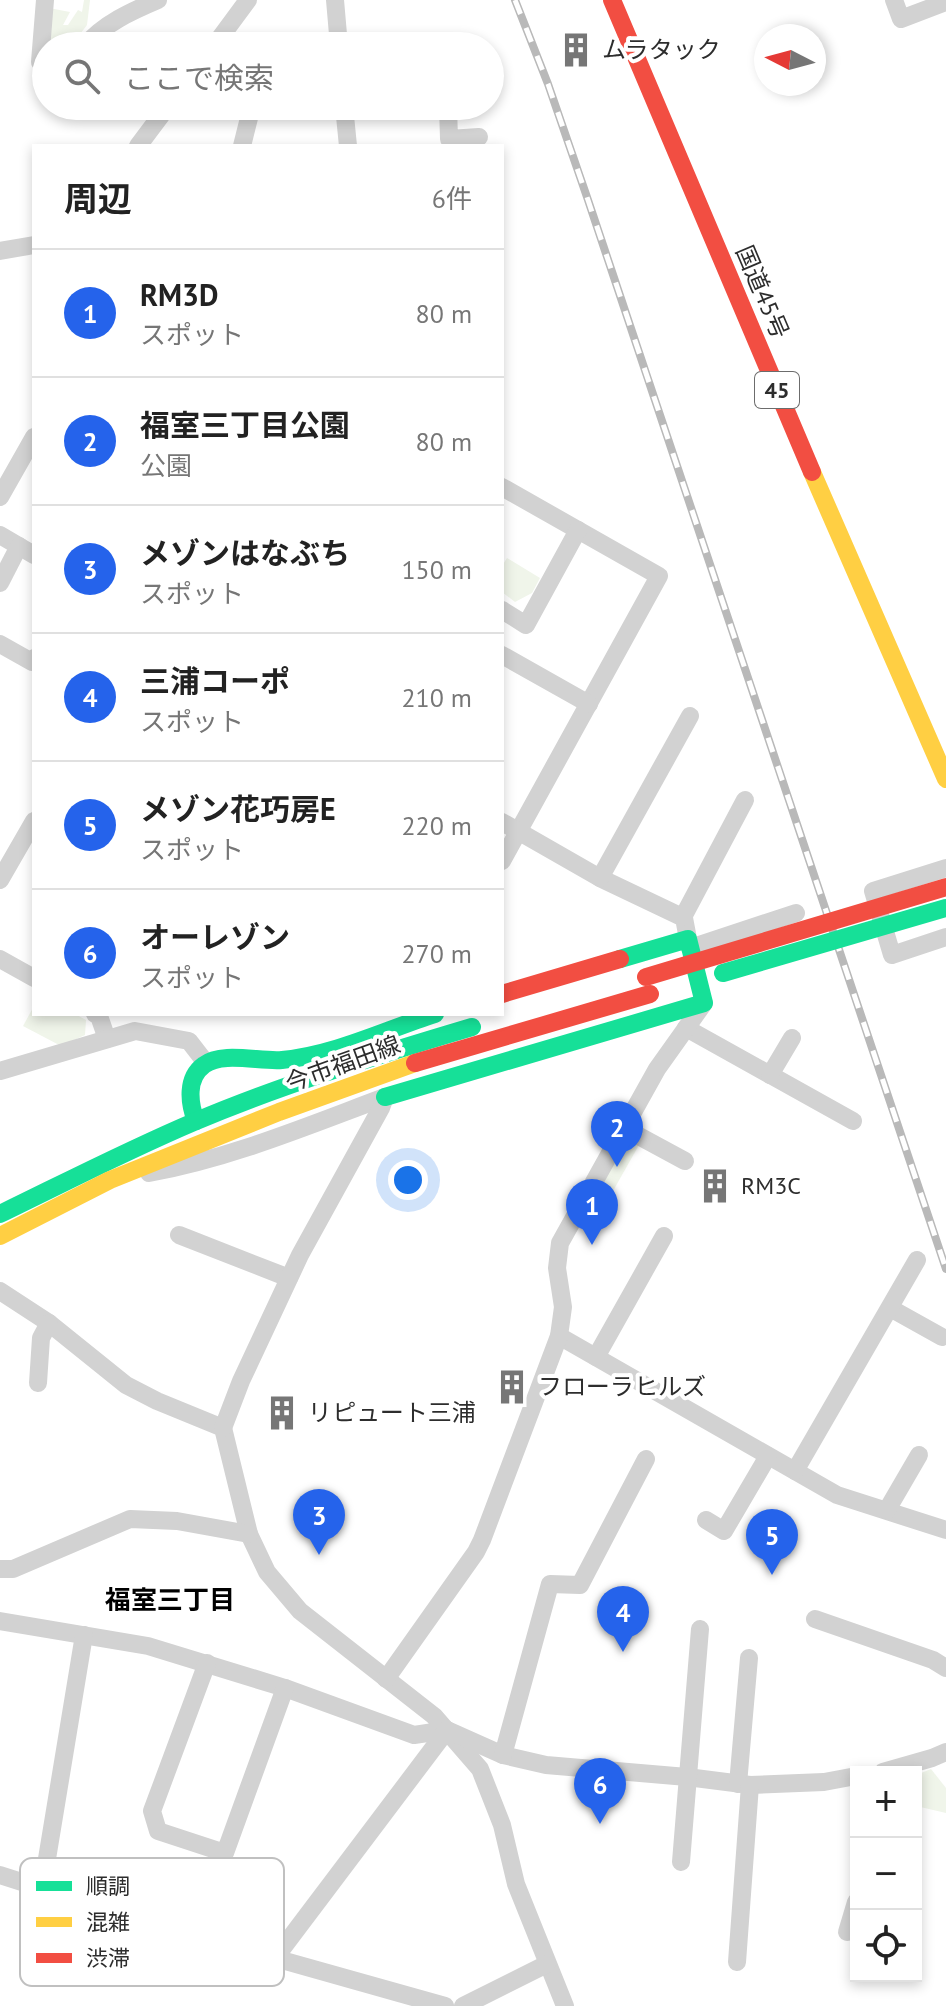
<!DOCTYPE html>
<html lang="ja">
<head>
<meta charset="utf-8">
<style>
	:root { --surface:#fff; --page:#f6f6f6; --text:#222; --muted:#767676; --line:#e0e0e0; --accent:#2563eb }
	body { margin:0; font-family:"PT Sans","Noto Sans JP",sans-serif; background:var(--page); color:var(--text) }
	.controls { position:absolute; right:24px; bottom:24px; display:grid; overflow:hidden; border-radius:0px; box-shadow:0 4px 12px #0003 }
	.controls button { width:72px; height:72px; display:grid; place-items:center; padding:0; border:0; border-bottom:2px solid var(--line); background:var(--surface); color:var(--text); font:40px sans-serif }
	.compass { position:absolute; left:754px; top:24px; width:72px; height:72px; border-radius:50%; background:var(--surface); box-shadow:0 4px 12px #0003; rotate:276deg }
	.you { position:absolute; left:408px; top:1180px; width:28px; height:28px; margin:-20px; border:6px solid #fff; border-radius:50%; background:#1a73e8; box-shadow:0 0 0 12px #1a73e833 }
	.badge { display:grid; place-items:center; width:52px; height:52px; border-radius:50%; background:var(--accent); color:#fff; font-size:26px; font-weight:700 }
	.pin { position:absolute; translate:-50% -66px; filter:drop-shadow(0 2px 4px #0008) }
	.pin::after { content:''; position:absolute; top:42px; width:28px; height:24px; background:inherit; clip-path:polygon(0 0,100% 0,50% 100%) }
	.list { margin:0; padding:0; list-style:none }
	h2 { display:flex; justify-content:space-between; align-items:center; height:104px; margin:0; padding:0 32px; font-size:34px }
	h2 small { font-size:26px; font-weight:400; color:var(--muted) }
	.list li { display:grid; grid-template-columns:52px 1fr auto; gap:24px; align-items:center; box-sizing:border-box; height:128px; padding:0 32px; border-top:2px solid var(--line) }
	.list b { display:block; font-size:30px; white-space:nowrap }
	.list p { margin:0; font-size:26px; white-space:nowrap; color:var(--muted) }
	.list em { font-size:26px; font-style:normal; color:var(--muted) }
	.icon { flex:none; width:44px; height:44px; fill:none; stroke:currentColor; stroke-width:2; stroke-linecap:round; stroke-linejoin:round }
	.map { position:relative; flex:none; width:946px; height:2006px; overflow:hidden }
	.search { position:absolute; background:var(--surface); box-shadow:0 4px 12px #0003; left:32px; top:32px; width:472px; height:88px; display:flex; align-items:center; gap:20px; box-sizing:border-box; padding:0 28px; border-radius:44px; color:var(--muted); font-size:30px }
	.panel { position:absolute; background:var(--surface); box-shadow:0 4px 12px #0003; left:32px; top:144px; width:472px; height:872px; border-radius:0px }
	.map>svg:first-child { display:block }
</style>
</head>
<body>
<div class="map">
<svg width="946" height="2006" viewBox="0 0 946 2006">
	<rect width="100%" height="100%" fill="#fff"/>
	<g fill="#f0f5ea">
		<polygon points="84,0 90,0 87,25 71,46 46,46 49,8 70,12 63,25 68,25 78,10 82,12"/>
		<polygon points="507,558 540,578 532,593 515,602 502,592 502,566"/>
		<polygon points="34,1006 34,1014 75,1014 86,1020 85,1035 61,1046 23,1026"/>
		<polygon points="631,1141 639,1145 609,1198 595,1188 619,1145"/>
		<polygon points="931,1769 946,1788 946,1813 916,1806 916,1775"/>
	</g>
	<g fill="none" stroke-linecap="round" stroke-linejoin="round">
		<g stroke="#d2d2d2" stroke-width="18">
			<polyline points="45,0 40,62 46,64"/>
			<polyline points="335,0 339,46"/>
			<polyline points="894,0 901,19 946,2"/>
			<path d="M85 46C103 24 132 11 158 0"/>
			<polyline points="214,46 248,0"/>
			<polyline points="344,106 348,146"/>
			<polyline points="448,106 449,139 479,137"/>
			<polyline points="138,146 168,106"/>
			<polyline points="242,146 252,106"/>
			<polyline points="0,251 34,245"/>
			<polyline points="502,487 659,576 502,861"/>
			<polyline points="0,497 34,437"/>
			<polyline points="0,535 34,555"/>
			<polyline points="0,583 19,546"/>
			<polyline points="502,610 526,625 578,530"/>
			<polyline points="0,644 32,662 34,658"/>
			<polyline points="502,655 589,704"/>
			<polyline points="502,822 600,878 684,918 688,939"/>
			<polyline points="946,868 873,891 892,955 946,937"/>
			<polyline points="600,878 690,716"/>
			<polyline points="0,880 34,821"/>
			<polyline points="683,917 745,800"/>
			<polyline points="690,948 796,913"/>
			<polyline points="0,959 34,978"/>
			<polyline points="95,1014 99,1016 107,1039"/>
			<polyline points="686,1028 853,1121"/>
			<polyline points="0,1071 135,1031 189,1041 206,1063"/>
			<polyline points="770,1075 792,1038"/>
			<polyline points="624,1128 685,1161"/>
			<path d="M149 1173C231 1158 307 1126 385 1097"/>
			<polyline points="179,1235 289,1278"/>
			<polyline points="0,1291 49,1323 126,1385 157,1401 223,1428 249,1534 267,1572 300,1611 434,1716 480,1769 502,1825 516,1884 565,2006"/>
			<polyline points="890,1308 942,1337"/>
			<polyline points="559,1336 837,1495 946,1530"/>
			<polyline points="596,1357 664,1236"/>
			<polyline points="38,1383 41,1338 49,1323"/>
			<polyline points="223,1428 241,1381 300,1255 381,1108 385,1097"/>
			<polyline points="795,1471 917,1260"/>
			<polyline points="887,1510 919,1455"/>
			<polyline points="706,1520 724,1531 768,1456"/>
			<polyline points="0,1569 13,1569 130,1519 177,1521 249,1534"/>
			<polyline points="815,1619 933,1660 946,1668"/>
			<polyline points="0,1621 148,1646 285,1688 414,1735 447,1730 503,1755 546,1765 687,1777 750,1785 824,1782 856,1776"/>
			<polyline points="207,1663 152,1811 158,1831 225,1853 285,1688"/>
			<polyline points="386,1679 476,1552 482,1540 559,1336 563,1307 557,1268 560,1243 657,1069 704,1003"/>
			<polyline points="503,1755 550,1584 580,1585 646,1459"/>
			<polyline points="883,1772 932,1758 946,1752"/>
			<polyline points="738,1784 749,1658"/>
			<polyline points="681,1862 700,1629"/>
			<polyline points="0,1875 150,1923 445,2006"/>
			<polyline points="42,1889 84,1635"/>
			<polyline points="847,1932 856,1902"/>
			<polyline points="275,1958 447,1730"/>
			<polyline points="737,1962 750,1785"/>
			<polyline points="463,2006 547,1964"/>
		</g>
		<g stroke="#16e098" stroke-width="18">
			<polyline points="385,1097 704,1003 688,939 620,959"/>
			<path d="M196 1121C189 1103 186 1078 204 1065 222 1051 260 1062 282 1060 335 1055 385 1030 435 1014"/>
			<path d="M0 1214C64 1183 128 1150 194 1122 284 1084 378 1055 472 1027"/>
		</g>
		<g stroke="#ffcf43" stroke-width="18">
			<polyline points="812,472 946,779"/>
			<polyline points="0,1236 110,1180 279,1112 415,1063"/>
		</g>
		<g stroke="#f24e42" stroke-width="18">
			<polyline points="612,0 812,472"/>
			<polyline points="502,994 620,959"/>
			<polyline points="415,1063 650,994"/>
		</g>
		<g stroke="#b9b9b9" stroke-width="8">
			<polyline id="rail" points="515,0 548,84 588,200 946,1269"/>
		</g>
		<use href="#rail" stroke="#fff" stroke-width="5" stroke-dasharray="15" stroke-linecap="butt"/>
		<polyline stroke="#16e098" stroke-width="18" points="723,973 946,908"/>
		<polyline stroke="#f24e42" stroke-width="18" points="646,977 946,887"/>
	</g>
	<defs>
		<g id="building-bare" transform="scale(2.76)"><path d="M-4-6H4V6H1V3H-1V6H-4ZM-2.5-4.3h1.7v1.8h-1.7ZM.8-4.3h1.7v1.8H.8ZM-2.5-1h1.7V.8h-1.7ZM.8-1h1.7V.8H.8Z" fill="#767676" stroke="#fff" stroke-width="2.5" paint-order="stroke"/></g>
	</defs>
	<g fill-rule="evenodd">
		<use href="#building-bare" x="576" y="50"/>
		<use href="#building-bare" x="715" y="1186"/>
		<use href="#building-bare" x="512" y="1387"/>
		<use href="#building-bare" x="282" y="1413"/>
	</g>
	<g text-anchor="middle" stroke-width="8" stroke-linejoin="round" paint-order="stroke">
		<rect fill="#fff" stroke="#6c6c6c" stroke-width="2" x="755" y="372" width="44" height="36" rx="6"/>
		<g font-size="22" font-weight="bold" fill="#2d2d2d">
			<text x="777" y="398">45</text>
		</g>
		<g font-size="24" fill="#2d2d2d" stroke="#fff" text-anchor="start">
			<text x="602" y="58">ムラタック</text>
			<text x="741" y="1194">RM3C</text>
			<text x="538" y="1395">フローラヒルズ</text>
			<text x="308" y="1421">リピュート三浦</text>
		</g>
		<g font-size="24" fill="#2d2d2d" stroke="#fff">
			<text transform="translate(762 292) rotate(67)" y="8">国道45号</text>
			<text transform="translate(343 1064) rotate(-20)" y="8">今市福田線</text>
		</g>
		<g font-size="26" font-weight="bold" fill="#000" stroke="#fff">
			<text x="170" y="1609">福室三丁目</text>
		</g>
	</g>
	<rect x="20" y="1858" width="264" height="128" rx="12" fill="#fff" stroke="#c0c0c0" stroke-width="2"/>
	<rect x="36" y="1881" width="36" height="10" fill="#16e098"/>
	<rect x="36" y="1917" width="36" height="10" fill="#ffcf43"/>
	<rect x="36" y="1953" width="36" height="10" fill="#f24e42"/>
	<g font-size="22" fill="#2d2d2d">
		<text x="86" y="1894">順調</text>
		<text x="86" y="1930">混雑</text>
		<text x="86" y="1966">渋滞</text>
	</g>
</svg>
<div class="controls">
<button>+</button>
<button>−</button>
<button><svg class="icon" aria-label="locate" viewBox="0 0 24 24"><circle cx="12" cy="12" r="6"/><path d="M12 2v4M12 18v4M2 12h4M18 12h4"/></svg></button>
</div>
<svg class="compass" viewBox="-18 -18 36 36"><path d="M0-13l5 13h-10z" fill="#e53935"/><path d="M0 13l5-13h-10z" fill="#767676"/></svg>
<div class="you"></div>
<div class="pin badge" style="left:592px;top:1245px">1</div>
<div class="pin badge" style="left:617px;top:1167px">2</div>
<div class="pin badge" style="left:319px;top:1555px">3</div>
<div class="pin badge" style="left:623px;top:1652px">4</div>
<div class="pin badge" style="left:772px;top:1575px">5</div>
<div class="pin badge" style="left:600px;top:1824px">6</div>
<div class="search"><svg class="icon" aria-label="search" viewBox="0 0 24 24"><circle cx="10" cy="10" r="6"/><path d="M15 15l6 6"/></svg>ここで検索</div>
<section class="panel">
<h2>周辺<small>6件</small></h2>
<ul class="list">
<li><span class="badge">1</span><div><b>RM3D</b><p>スポット</p></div><em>80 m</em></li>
<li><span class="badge">2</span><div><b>福室三丁目公園</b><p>公園</p></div><em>80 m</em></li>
<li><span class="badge">3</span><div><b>メゾンはなぶち</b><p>スポット</p></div><em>150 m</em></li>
<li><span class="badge">4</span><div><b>三浦コーポ</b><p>スポット</p></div><em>210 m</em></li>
<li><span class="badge">5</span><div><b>メゾン花巧房E</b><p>スポット</p></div><em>220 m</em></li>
<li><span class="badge">6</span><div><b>オーレゾン</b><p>スポット</p></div><em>270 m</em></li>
</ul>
</section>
</div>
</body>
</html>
